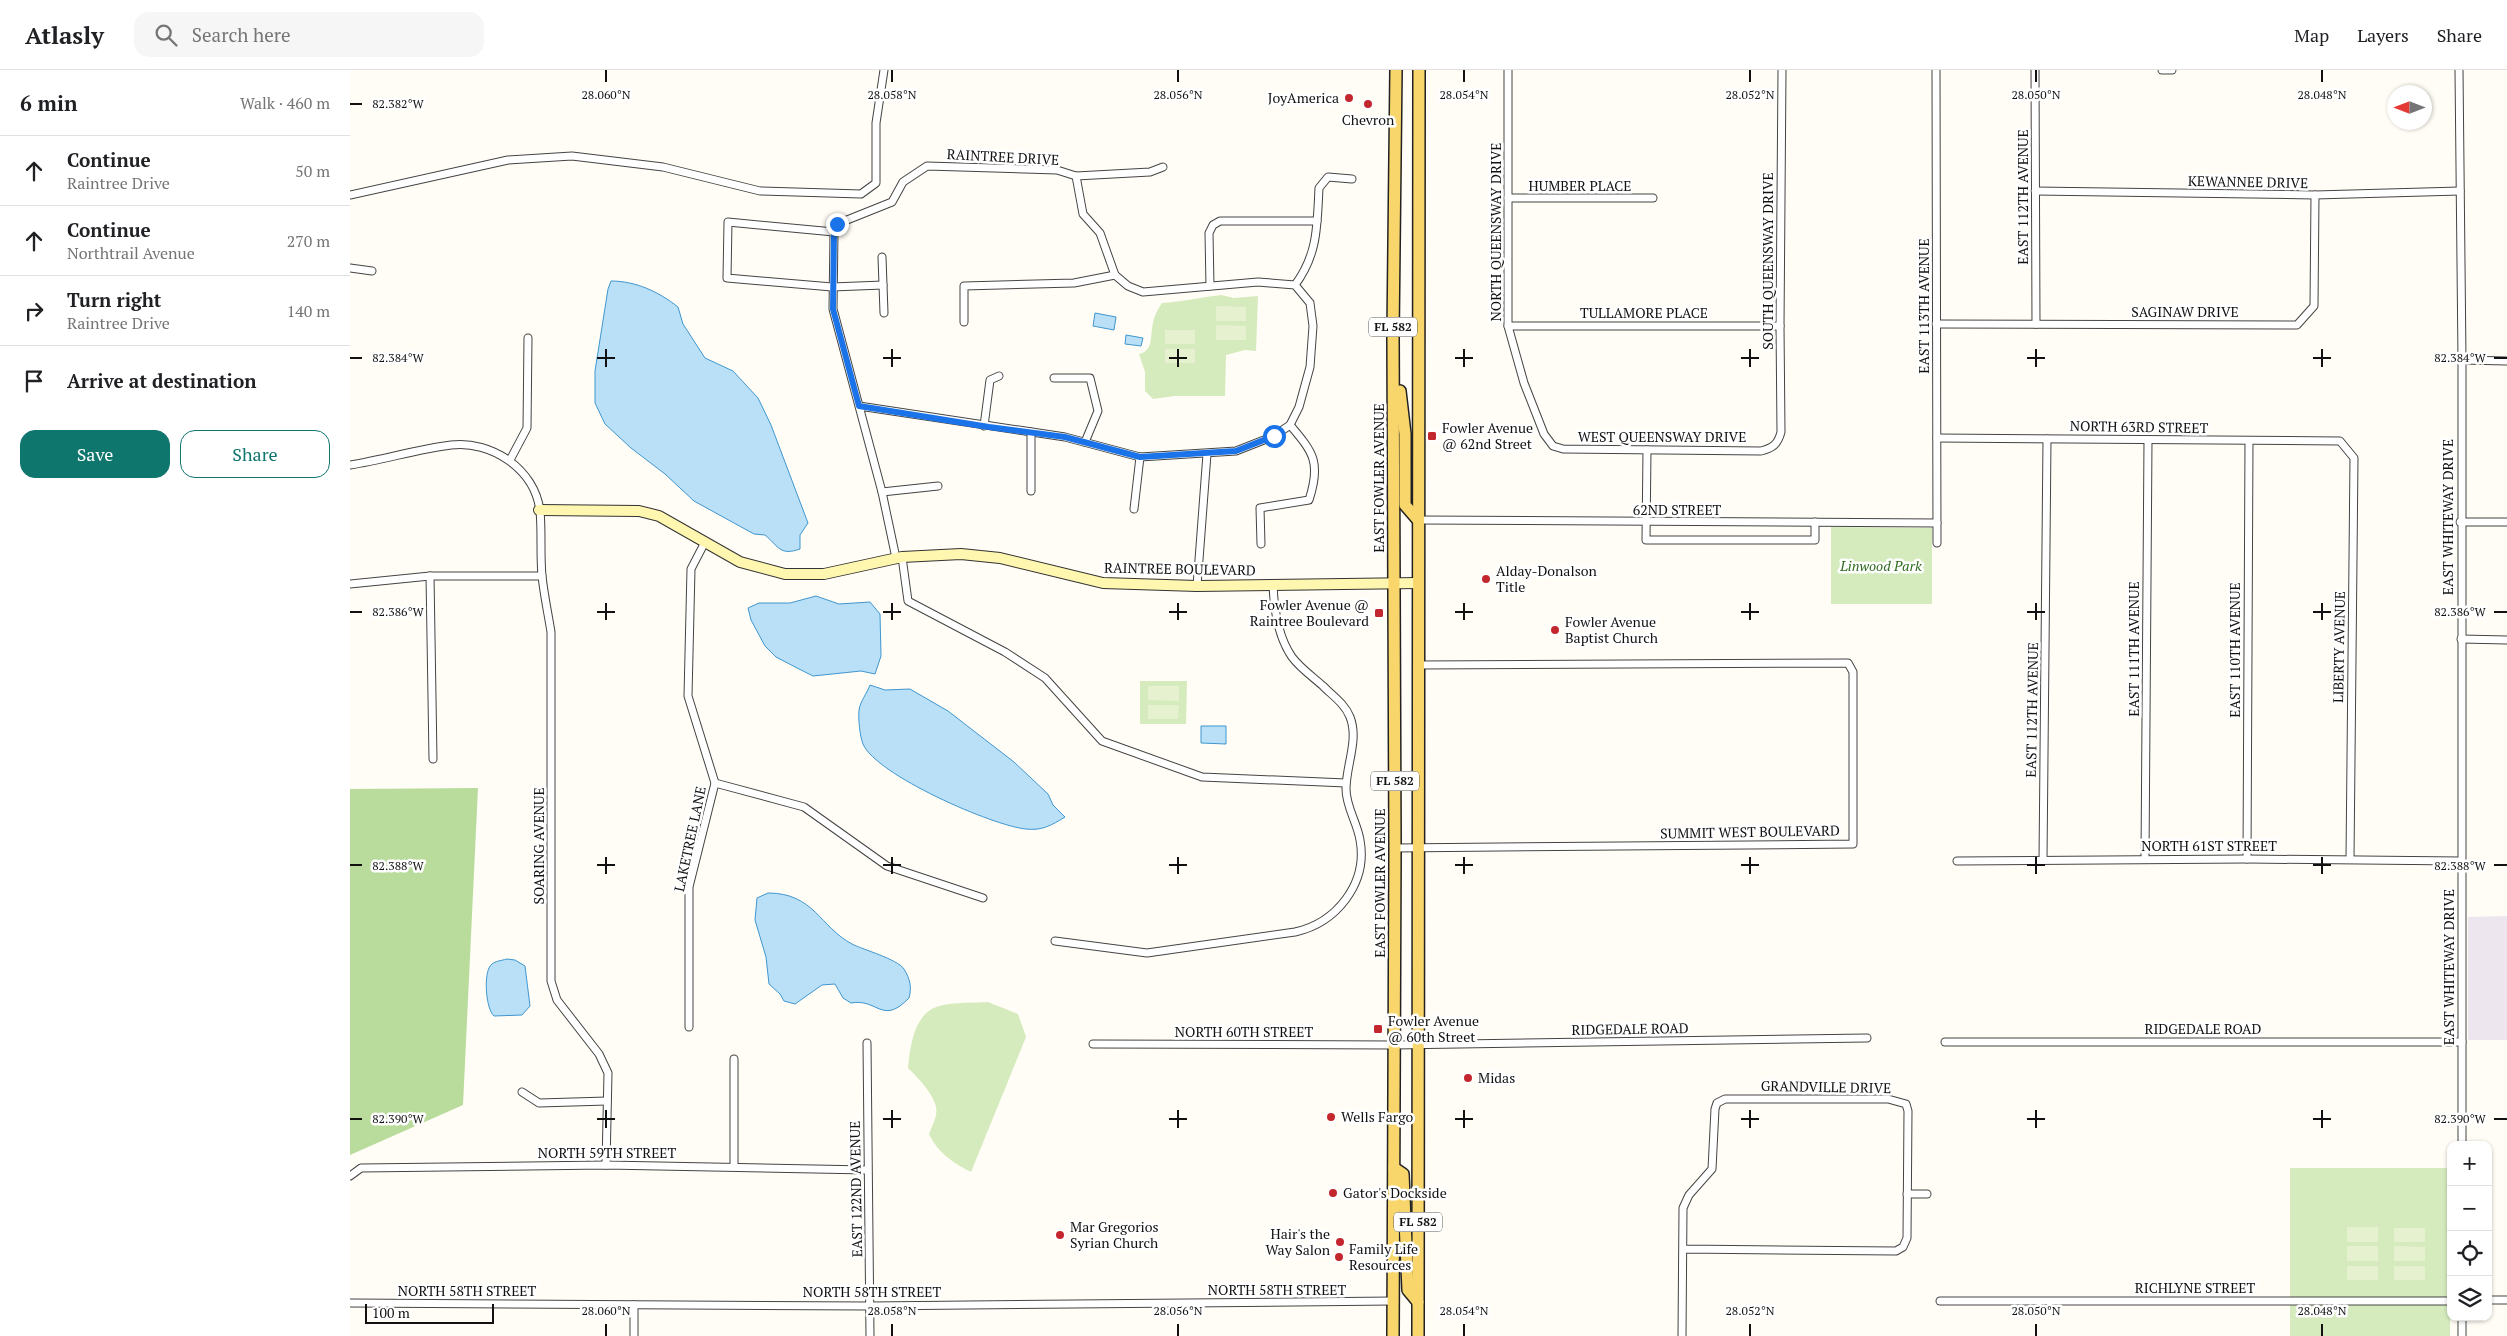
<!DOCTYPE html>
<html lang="en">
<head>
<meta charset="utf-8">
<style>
	:root { --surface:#fff; --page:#f6f6f6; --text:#202124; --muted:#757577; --line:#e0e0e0; --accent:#0f766e }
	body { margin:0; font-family:"PT Serif",serif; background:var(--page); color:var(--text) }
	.controls { position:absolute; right:15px; bottom:15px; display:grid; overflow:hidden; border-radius:10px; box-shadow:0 1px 4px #0004 }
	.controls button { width:45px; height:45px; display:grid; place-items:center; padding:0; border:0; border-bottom:1px solid var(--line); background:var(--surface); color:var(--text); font:25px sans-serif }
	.compass { position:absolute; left:2037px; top:15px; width:45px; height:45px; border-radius:50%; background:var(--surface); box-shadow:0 1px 4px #0004; rotate:270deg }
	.scale { position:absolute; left:15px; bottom:12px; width:129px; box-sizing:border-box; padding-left:5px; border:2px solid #111; border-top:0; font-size:14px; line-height:18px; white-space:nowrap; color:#111; -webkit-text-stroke:4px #fff; paint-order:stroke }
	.stop { position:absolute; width:15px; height:15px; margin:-11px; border:4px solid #1a73e8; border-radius:50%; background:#fff }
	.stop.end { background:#1a73e8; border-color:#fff; box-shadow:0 1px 5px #0008 }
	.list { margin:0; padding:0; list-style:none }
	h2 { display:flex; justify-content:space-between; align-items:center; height:65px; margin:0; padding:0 20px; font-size:21px }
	h2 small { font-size:16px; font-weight:400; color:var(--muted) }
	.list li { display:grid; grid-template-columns:32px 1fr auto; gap:15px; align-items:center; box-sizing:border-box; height:70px; padding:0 20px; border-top:1px solid var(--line) }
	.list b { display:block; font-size:19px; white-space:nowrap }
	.list p { margin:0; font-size:16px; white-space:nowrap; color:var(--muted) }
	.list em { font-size:16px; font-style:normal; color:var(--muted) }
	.actions { display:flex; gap:10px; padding:15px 20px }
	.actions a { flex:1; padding:11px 0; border:1px solid var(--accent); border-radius:15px; text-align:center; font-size:18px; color:var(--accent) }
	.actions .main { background:var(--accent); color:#fff }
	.icon { flex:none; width:28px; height:28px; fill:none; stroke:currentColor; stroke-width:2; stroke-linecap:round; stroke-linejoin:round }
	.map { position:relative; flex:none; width:2157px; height:1266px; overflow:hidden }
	header { display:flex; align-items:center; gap:30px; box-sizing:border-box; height:70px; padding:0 25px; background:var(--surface); border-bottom:1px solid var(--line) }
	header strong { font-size:24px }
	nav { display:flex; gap:28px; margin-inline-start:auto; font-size:18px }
	.search { width:350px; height:45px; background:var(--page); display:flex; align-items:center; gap:12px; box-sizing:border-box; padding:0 18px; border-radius:15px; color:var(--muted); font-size:19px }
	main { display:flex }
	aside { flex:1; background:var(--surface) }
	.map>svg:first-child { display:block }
</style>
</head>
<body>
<header>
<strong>Atlasly</strong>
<div class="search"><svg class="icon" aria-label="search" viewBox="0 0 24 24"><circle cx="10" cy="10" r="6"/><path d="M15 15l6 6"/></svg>Search here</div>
<nav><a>Map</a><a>Layers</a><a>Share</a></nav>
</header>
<main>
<aside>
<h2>6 min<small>Walk · 460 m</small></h2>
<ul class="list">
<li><svg class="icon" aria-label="ahead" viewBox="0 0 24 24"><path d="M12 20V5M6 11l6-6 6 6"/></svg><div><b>Continue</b><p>Raintree Drive</p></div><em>50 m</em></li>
<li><svg class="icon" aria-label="ahead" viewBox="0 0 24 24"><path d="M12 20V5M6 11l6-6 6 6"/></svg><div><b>Continue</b><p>Northtrail Avenue</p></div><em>270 m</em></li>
<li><svg class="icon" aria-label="right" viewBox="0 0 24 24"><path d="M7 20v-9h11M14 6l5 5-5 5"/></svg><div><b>Turn right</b><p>Raintree Drive</p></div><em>140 m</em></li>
<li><svg class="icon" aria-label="arrive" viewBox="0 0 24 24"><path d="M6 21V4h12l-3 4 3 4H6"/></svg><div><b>Arrive at destination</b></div></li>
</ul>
<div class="actions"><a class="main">Save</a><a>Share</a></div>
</aside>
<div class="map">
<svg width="2157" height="1266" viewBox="0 0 2157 1266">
	<rect width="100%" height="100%" fill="#fffdf5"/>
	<polygon fill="#eee6ef" points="2157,846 2157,970 2118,970 2118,847"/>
	<g fill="#d5ebbd">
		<path d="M871 225 884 228 908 226 906 281 895 280 876 285 875 326H825L803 329 795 321V302L789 284C804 281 800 265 803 253 804 246 808 239 812 233 832 232 851 227 871 225Z"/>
		<polygon points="1481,457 1582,458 1582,534 1481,534"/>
		<polygon points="790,611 837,611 836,654 790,654"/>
		<path d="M638 932 668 944 676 967 621 1102C603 1093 588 1083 579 1064 582 1056 588 1046 586 1037 583 1023 568 1008 558 998 560 977 564 945 586 937 599 932 624 933 638 932Z"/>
		<polygon points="1940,1098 2101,1098 2100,1266 1940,1266"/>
	</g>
	<polygon fill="#b9dc9c" points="128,718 113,1035 0,1085 0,719"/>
	<g fill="#e6f2cf">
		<polygon points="866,236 896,237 896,251 866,251"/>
		<polygon points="866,255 896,256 896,270 866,270"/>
		<rect x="815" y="260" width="30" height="14"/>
		<rect x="815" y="279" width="30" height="14"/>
		<polygon points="798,616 829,616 829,631 798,630"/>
		<polygon points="798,635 829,635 828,649 798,649"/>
		<rect x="1997" y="1157" width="31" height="15"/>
		<rect x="2044" y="1158" width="31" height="14"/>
		<rect x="1997" y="1176" width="31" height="15"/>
		<polygon points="2044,1176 2075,1177 2075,1191 2044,1191"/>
		<rect x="1997" y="1196" width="31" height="14"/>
		<rect x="2044" y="1196" width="31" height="14"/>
	</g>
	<g fill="#b9e0f7" stroke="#3f96cf">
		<path d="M261 211C286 211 309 222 328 237L333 254 355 288 383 301 408 328 421 355 458 453 450 465V479C430 486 429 477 415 465L404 464 344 431 315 404 281 378 255 354 245 333V301L258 219Z"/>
		<polygon points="745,243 766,247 764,260 743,256"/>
		<polygon points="776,265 793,268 791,276 775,274"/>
		<polygon points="466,526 489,534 520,532 530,544 531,586 525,604 511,601 463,606 451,600 426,587 415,576 401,550 398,538 409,533 440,533"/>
		<path d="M520 615 535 620 560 619 598 641 664 692 698 724 703 735 715 747C702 755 692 761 676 759 643 756 526 705 513 674 510 667 508 648 509 640 510 632 517 623 520 615Z"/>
		<polygon points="851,656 876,656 876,674 851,673"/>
		<path d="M418 823C464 823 470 857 502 874 514 880 547 889 554 899 560 909 562 917 559 928 532 956 528 928 501 933L493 928 485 914 472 915 445 934 434 931 430 924 419 914 416 887 405 850 407 828Z"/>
		<path d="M157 889 165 890 175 896 180 936 172 945 144 946C136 939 134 908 139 898 142 891 150 891 157 889Z"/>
	</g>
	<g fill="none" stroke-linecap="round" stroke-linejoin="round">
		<g stroke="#444" stroke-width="9">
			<g id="street">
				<path d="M1158 0V256L1174 313 1194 364 1203 376 1213 379 1411 381C1423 378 1428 374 1431 362L1430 256 1432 0"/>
				<polyline points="1586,0 1587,473"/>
				<polyline points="1685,0 1686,254"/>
				<polyline points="1812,0 1822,0"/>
				<polyline points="2109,0 2112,290 2112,1075"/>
				<polyline points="726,106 800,102 813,97"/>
				<polyline points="1685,121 1965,125 2110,121"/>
				<polyline points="0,125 158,90 222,86 313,97 410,121 511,124 526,113 526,53 534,0"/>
				<polyline points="1158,128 1303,128"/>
				<polyline points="484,162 378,152 377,208 482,217 533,215"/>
				<polyline points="532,187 534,243"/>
				<polyline points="0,198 22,201"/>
				<path d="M945 215C968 184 967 156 969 118L978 107 1002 109"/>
				<polyline points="860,216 859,163 863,155 870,151 967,151"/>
				<polyline points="614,252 614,216 724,213 765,205"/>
				<polyline points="1586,254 1947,255 1964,236 1965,125"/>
				<polyline points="1158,256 1430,256"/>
				<polyline points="2112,290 2157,291"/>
				<polyline points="704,308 740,308 748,341 735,372"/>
				<polyline points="509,336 715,367 790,387 886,381 924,366 940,355 949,337 960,297 963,256 960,233 945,215 908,212 793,222 778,216 765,205 750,163 733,144 726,106 707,100 577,96 553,112 542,132 487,154 484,162 483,239 532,422 546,488"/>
				<polyline points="634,356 640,310 649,306"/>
				<polyline points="681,362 681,421"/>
				<polyline points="1587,368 1990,371 2004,388 2000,789"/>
				<polyline points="1297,380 1296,470 1465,470 1465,452"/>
				<polyline points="160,390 177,358 178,268"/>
				<path d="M0 395C34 390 67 379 101 375 141 370 185 399 190 441 192 462 190 484 192 506 194 525 198 543 201 562V911L207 930 249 984 258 1003 256 1095"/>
				<polyline points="532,422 588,416"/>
				<polyline points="784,439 790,387"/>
				<polyline points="1068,450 1587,453"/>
				<polyline points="2110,452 2157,452"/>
				<path d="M911 474 910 438 959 430C971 393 964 383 940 355"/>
				<polyline points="552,487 558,531 655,582 695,608 752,671 852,707 996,713"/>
				<polyline points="80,506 83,689"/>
				<polyline points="0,514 80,506 192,506"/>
				<polyline points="847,516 857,384"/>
				<polyline points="2111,569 2157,570"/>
				<polyline points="365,713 454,737 537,796 633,828"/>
				<polyline points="1045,778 1503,774 1503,602 1498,593 1067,595"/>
				<polyline points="1795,789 1798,370"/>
				<polyline points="1897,789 1899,371"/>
				<polyline points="1607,791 1897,789 2111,791"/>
				<polyline points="1693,791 1697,369"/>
				<path d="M705 871 797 883 945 862C986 853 1018 814 1010 770 1007 752 996 737 996 719 996 695 1009 670 1000 647 995 634 983 626 973 616 963 607 950 598 942 587 928 567 924 539 923 515"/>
				<polyline points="339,957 339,817 365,713 338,626 341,499 354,474"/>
				<polyline points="1595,972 2112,972"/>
				<polyline points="517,973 520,1266"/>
				<polyline points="743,974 1044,975 1517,968"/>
				<polyline points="384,989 384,1096"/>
				<polyline points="172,1022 189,1033 257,1031"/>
				<polyline points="0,1106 11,1098 256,1095 517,1100"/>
				<polyline points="1557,1124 1577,1124"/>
				<polyline points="2138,1230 2157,1230"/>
				<polyline points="1590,1231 2101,1231"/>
				<polyline points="0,1233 520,1236 1043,1231"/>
				<polyline points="284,1235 284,1266"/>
				<polyline points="1332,1266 1333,1138 1339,1125 1362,1099 1365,1039 1367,1033 1375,1029 1538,1029 1556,1034 1558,1041 1557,1168 1553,1177 1546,1181 1333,1179"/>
				<polyline points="2112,1266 2112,1247"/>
			</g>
		</g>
		<g stroke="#333" stroke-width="12">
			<polyline id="secondary" points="189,440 289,441 309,446 390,492 435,504 474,504 552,487 611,484 650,488 753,513 847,516 1068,513"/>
		</g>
		<g stroke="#222" stroke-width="14">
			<g id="primary">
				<polyline points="1050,321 1055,364 1055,435 1068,450"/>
				<polyline points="1044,1098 1053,1104 1058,1220 1068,1232"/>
				<polyline points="1043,1266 1045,778 1043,264 1046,0"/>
				<polyline points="1068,1266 1069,0"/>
			</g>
		</g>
		<use href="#street" stroke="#fff" stroke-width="7"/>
		<use href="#secondary" stroke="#fff6b0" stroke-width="10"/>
		<use href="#primary" stroke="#f9d66b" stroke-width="11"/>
	</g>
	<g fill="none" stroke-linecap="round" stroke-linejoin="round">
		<polyline stroke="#1a73e8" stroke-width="6" points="487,154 484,162 483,239 509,336 639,357 715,367 790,387 886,381 924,366"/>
	</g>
	<path fill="none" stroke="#111" stroke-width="2" d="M256 0V12M542 0V12M828 0V12M1114 0V12M1400 0V12M1686 0V12M1972 0V12M0 34H12M256 279V297M542 279V297M828 279V297M1114 279V297M1400 279V297M1686 279V297M1972 279V297M0 288H12M247 288H265M533 288H551M819 288H837M1105 288H1123M1391 288H1409M1677 288H1695M1963 288H1981M2144 288H2157M256 533V550M542 533V550M828 533V550M1114 533V550M1400 533V550M1686 533V550M1972 533V550M0 542H12M247 542H265M533 542H551M819 542H837M1105 542H1123M1391 542H1409M1677 542H1695M1963 542H1981M2144 542H2157M256 787V804M542 787V804M828 787V804M1114 787V804M1400 787V804M1686 787V804M1972 787V804M0 795H12M247 795H265M533 795H551M819 795H837M1105 795H1123M1391 795H1409M1677 795H1695M1963 795H1981M2144 795H2157M256 1040V1058M542 1040V1058M828 1040V1058M1114 1040V1058M1400 1040V1058M1686 1040V1058M1972 1040V1058M0 1049H12M247 1049H265M533 1049H551M819 1049H837M1105 1049H1123M1391 1049H1409M1677 1049H1695M1963 1049H1981M2144 1049H2157M256 1254V1266M542 1254V1266M828 1254V1266M1114 1254V1266M1400 1254V1266M1686 1254V1266M1972 1254V1266"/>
	<g fill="#c4262e" stroke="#fff" stroke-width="2">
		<circle cx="999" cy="28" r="5"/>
		<circle cx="1018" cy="34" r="5"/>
		<rect x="1077" y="361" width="10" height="10" rx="2.5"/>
		<circle cx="1136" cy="509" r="5"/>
		<rect x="1024" y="538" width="10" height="10" rx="2.5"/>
		<circle cx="1205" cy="560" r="5"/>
		<rect x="1023" y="954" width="10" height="10" rx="2.5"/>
		<circle cx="1118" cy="1008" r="5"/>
		<circle cx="981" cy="1047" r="5"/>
		<circle cx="983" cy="1123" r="5"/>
		<circle cx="710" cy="1165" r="5"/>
		<circle cx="990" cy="1172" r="5"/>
		<circle cx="989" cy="1187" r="5"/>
	</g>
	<g text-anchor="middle" stroke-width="5" stroke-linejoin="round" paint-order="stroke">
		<g fill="#fff" stroke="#585858" stroke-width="1">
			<rect x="1019" y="247.5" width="48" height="19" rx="4"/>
			<rect x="1021" y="701.5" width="48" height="19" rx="4"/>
			<rect x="1044" y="1142.5" width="48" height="19" rx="4"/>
		</g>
		<g font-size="12" font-weight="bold" fill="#111">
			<text x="1043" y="261">FL 582</text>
			<text x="1045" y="715">FL 582</text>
			<text x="1068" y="1156">FL 582</text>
		</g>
		<g font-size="14" fill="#111" stroke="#fff" text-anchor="start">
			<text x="989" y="33" text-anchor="end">JoyAmerica</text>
			<text x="1018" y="55" text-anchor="middle">Chevron</text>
			<text x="1092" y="363">Fowler Avenue<tspan x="1092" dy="16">@ 62nd Street</tspan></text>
			<text x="1146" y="506">Alday-Donalson<tspan x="1146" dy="16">Title</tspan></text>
			<text x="1019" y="540" text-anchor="end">Fowler Avenue @<tspan x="1019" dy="16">Raintree Boulevard</tspan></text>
			<text x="1215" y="557">Fowler Avenue<tspan x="1215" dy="16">Baptist Church</tspan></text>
			<text x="1038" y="956">Fowler Avenue<tspan x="1038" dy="16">@ 60th Street</tspan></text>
			<text x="1128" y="1013">Midas</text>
			<text x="991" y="1052">Wells Fargo</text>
			<text x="993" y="1128">Gator's Dockside</text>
			<text x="720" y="1162">Mar Gregorios<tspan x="720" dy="16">Syrian Church</tspan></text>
			<text x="980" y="1169" text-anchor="end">Hair's the<tspan x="980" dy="16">Way Salon</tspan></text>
			<text x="999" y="1184">Family Life<tspan x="999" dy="16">Resources</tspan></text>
		</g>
		<g font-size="14" fill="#111" stroke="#fff">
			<text transform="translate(653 87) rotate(3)" y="5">RAINTREE DRIVE</text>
			<text transform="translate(1898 112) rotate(1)" y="5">KEWANNEE DRIVE</text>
			<text x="1230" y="121">HUMBER PLACE</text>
			<text transform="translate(1673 127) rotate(-90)" y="5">EAST 112TH AVENUE</text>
			<text transform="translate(1146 162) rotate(-90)" y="5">NORTH QUEENSWAY DRIVE</text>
			<text transform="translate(1418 191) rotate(-90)" y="5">SOUTH QUEENSWAY DRIVE</text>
			<text transform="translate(1574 236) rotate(-90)" y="5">EAST 113TH AVENUE</text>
			<text x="1835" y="247">SAGINAW DRIVE</text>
			<text x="1294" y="248">TULLAMORE PLACE</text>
			<text transform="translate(1789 357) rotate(1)" y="5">NORTH 63RD STREET</text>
			<text x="1312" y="372">WEST QUEENSWAY DRIVE</text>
			<text transform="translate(1029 408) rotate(-90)" y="5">EAST FOWLER AVENUE</text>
			<text x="1327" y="445">62ND STREET</text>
			<text transform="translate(2098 447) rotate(-90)" y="5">EAST WHITEWAY DRIVE</text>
			<text transform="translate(830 499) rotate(1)" y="5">RAINTREE BOULEVARD</text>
			<text transform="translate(1989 577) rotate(-89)" y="5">LIBERTY AVENUE</text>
			<text transform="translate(1784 579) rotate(-90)" y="5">EAST 111TH AVENUE</text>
			<text transform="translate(1885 580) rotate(-90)" y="5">EAST 110TH AVENUE</text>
			<text transform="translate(1682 640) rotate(-89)" y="5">EAST 112TH AVENUE</text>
			<text transform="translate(1400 762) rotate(-1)" y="5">SUMMIT WEST BOULEVARD</text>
			<text transform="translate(340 769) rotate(-78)" y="5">LAKETREE LANE</text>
			<text transform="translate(189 776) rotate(-90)" y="5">SOARING AVENUE</text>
			<text x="1859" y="781">NORTH 61ST STREET</text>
			<text transform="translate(1030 813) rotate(-90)" y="5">EAST FOWLER AVENUE</text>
			<text transform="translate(2099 897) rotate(-90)" y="5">EAST WHITEWAY DRIVE</text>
			<text transform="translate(1280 959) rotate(-1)" y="5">RIDGEDALE ROAD</text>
			<text x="1853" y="964">RIDGEDALE ROAD</text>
			<text x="894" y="967">NORTH 60TH STREET</text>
			<text transform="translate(1476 1017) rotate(1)" y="5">GRANDVILLE DRIVE</text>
			<text x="257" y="1088">NORTH 59TH STREET</text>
			<text transform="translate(506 1119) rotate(-91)" y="5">EAST 122ND AVENUE</text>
			<text x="1845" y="1223">RICHLYNE STREET</text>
			<text x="927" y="1225">NORTH 58TH STREET</text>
			<text x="117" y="1226">NORTH 58TH STREET</text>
			<text x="522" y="1227">NORTH 58TH STREET</text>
		</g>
		<g font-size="14" font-style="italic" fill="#2f6b1f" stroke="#fff">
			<text x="1531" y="501">Linwood Park</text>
		</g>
	</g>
	<g font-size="12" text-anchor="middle" fill="#111" stroke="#fff" stroke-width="5" stroke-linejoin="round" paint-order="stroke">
		<text x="256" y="29">28.060°N</text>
		<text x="542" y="29">28.058°N</text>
		<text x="828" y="29">28.056°N</text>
		<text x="1114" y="29">28.054°N</text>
		<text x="1400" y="29">28.052°N</text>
		<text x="1686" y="29">28.050°N</text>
		<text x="1972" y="29">28.048°N</text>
		<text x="48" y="38">82.382°W</text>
		<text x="2110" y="292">82.384°W</text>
		<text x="48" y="292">82.384°W</text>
		<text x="2110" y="546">82.386°W</text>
		<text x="48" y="546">82.386°W</text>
		<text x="2110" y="800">82.388°W</text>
		<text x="48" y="800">82.388°W</text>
		<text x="2110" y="1053">82.390°W</text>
		<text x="48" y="1053">82.390°W</text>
		<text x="256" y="1245">28.060°N</text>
		<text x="542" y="1245">28.058°N</text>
		<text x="828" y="1245">28.056°N</text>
		<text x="1114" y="1245">28.054°N</text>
		<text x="1400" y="1245">28.052°N</text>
		<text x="1686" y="1245">28.050°N</text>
		<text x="1972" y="1245">28.048°N</text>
	</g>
</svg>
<div class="controls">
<button>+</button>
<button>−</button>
<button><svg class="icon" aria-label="locate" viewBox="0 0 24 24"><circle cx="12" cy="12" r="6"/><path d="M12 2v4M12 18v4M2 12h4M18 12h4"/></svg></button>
<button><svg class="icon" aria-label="layers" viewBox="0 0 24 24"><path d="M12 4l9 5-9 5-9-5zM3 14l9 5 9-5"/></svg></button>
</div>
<svg class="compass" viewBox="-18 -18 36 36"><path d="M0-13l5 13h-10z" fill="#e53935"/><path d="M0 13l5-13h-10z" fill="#757577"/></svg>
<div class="scale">100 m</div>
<div class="stop" style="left:924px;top:366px"></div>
<div class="stop end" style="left:487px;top:154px"></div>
</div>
</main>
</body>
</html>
